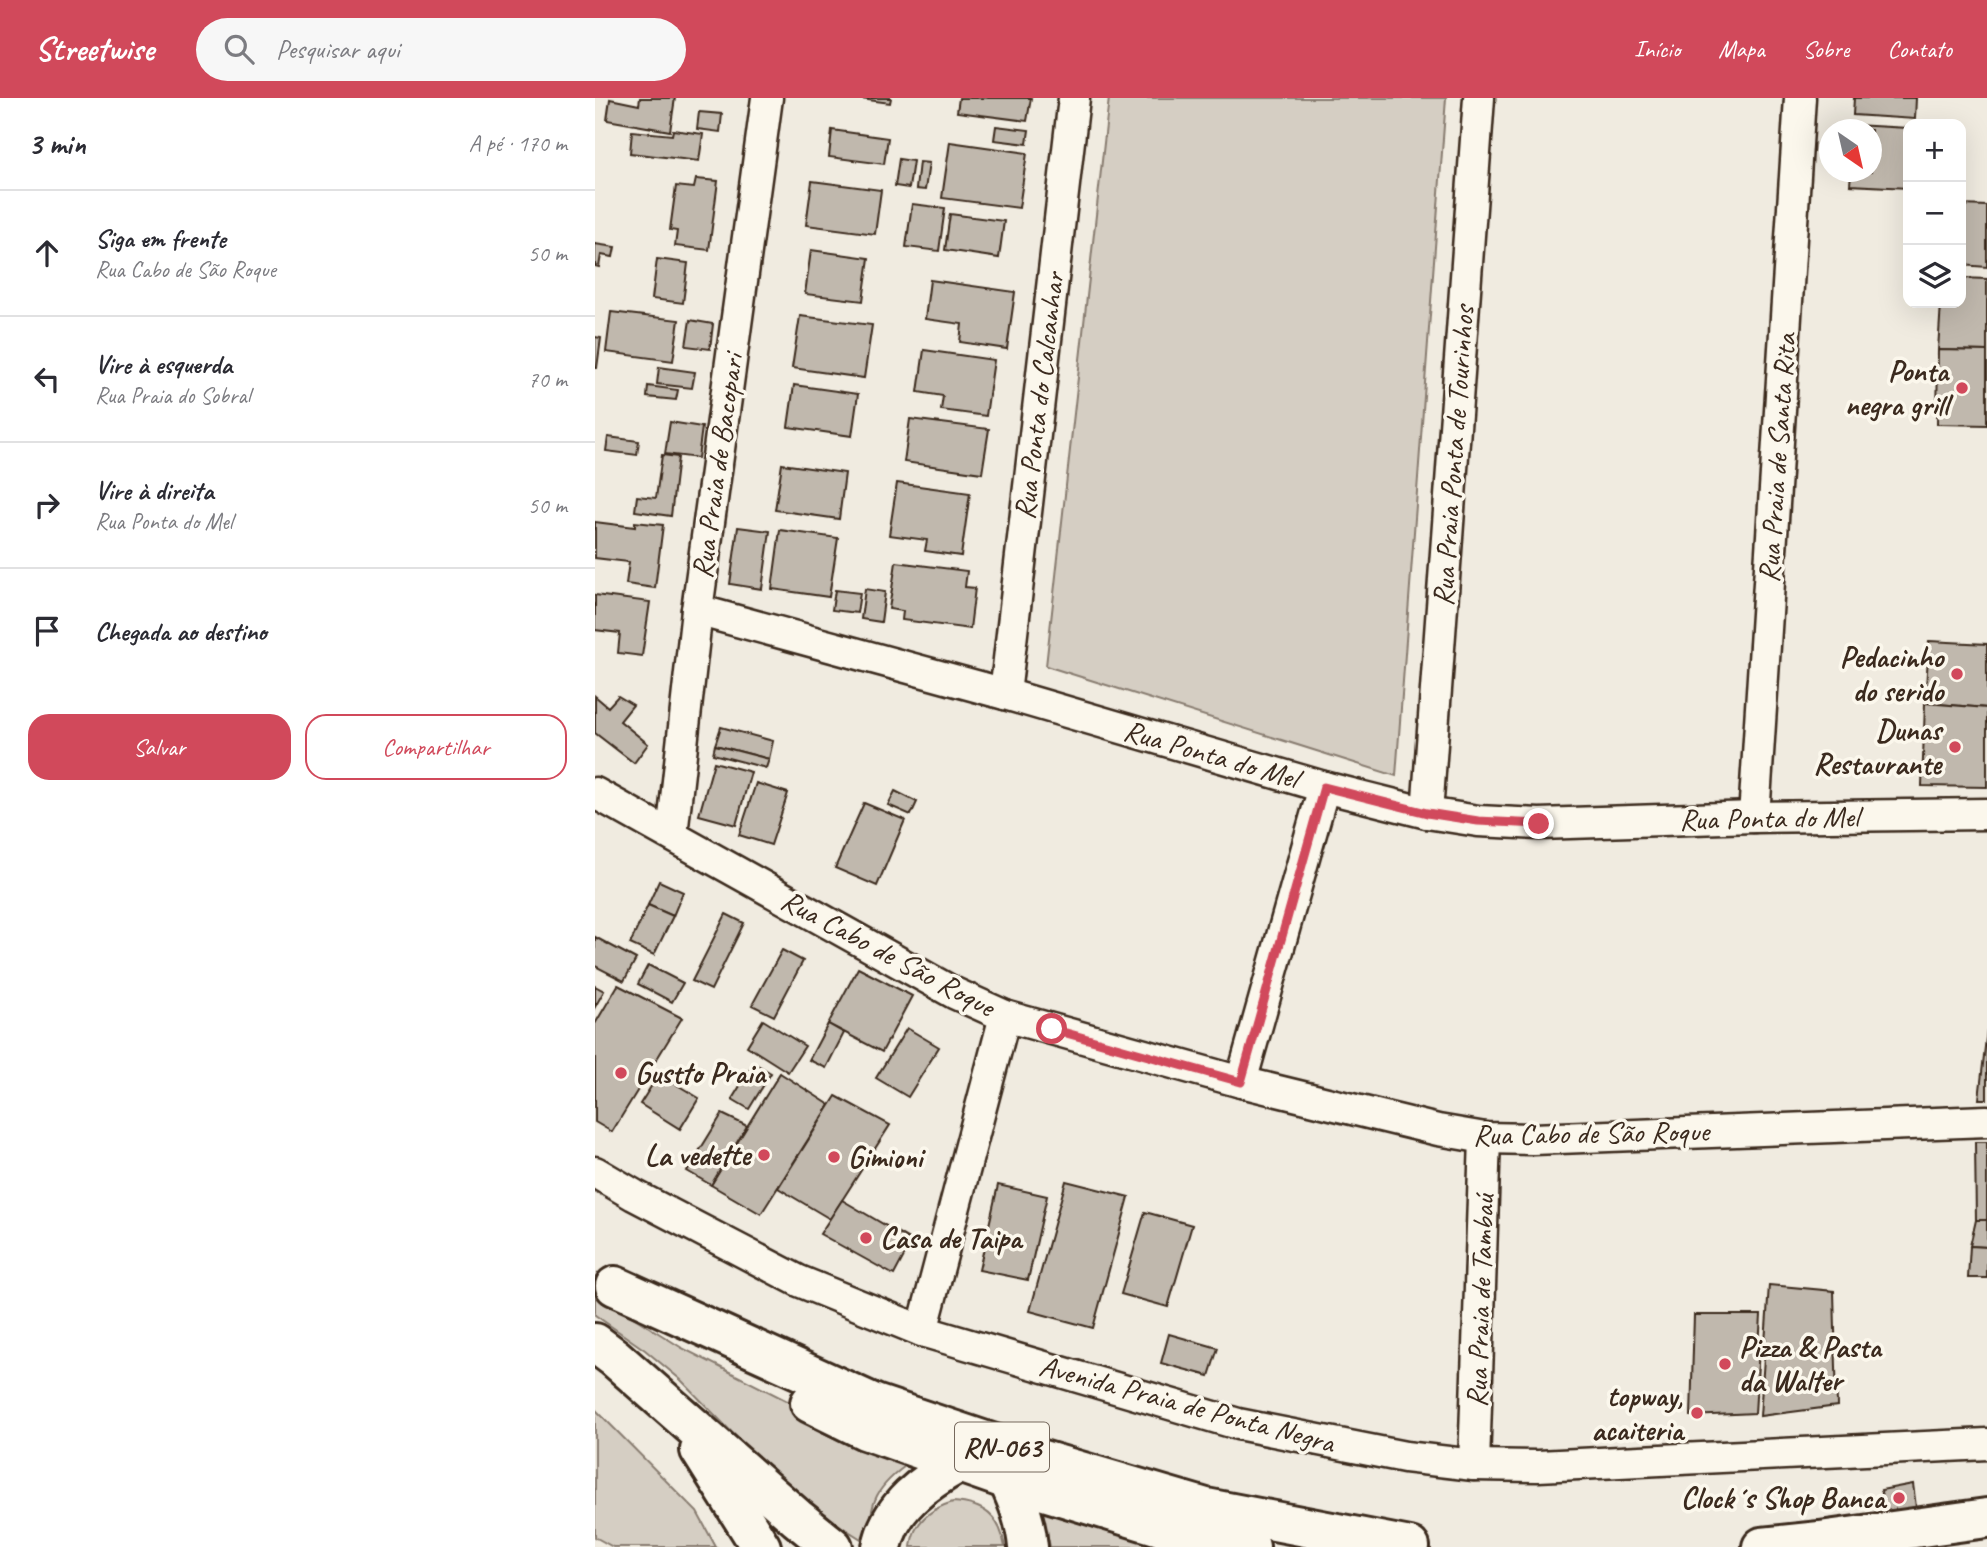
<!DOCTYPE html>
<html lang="pt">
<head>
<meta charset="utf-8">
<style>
	:root { --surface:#fff; --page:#f7f7f7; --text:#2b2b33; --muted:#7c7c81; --line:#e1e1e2; --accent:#d1495b }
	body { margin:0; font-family:Caveat,sans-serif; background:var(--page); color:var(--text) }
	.controls { position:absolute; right:21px; top:21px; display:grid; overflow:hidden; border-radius:14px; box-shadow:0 7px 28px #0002 }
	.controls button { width:63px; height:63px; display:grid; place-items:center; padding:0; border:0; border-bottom:2px solid var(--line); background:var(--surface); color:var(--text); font:35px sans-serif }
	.compass { position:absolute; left:1224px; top:21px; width:63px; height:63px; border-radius:50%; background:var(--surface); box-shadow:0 7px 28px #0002; rotate:146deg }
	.stop { position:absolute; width:21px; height:21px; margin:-16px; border:5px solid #d1495b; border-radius:50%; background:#fff }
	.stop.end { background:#d1495b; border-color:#fff; box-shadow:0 2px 7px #0008 }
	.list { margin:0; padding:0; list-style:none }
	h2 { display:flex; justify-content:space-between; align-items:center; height:91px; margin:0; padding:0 28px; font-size:30px }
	h2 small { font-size:23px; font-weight:400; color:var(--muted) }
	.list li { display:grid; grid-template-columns:46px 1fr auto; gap:21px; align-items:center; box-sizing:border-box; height:126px; padding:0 28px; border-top:2px solid var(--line) }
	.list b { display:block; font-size:26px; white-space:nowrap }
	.list p { margin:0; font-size:23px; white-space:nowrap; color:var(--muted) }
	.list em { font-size:23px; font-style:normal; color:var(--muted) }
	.actions { display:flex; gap:14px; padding:21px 28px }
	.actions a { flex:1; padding:16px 0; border:2px solid var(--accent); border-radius:21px; text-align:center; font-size:24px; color:var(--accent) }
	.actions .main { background:var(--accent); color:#fff }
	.icon { flex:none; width:38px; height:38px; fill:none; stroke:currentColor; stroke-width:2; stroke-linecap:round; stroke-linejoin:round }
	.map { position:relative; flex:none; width:1392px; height:1449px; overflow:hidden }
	header { display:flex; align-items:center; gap:42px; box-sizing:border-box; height:98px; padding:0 35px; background:var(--accent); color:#fff }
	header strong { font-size:33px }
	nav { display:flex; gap:38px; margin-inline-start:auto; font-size:24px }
	.search { width:490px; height:63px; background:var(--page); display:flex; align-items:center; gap:18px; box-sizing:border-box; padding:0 24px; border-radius:38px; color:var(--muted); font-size:26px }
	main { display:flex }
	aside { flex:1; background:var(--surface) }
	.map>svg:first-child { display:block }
</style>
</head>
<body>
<header>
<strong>Streetwise</strong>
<div class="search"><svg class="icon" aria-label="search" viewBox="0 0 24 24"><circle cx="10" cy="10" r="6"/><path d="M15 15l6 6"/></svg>Pesquisar aqui</div>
<nav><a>Início</a><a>Mapa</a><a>Sobre</a><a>Contato</a></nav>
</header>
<main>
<aside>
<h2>3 min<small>A pé · 170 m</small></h2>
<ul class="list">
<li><svg class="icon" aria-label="ahead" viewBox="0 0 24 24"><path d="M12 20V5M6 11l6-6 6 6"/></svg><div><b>Siga em frente</b><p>Rua Cabo de São Roque</p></div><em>50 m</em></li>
<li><svg class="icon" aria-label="left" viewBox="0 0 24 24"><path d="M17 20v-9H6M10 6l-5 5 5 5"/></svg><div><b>Vire à esquerda</b><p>Rua Praia do Sobral</p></div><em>70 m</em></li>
<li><svg class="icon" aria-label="right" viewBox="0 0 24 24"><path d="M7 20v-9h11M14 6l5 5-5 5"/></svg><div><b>Vire à direita</b><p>Rua Ponta do Mel</p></div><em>50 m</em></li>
<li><svg class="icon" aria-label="arrive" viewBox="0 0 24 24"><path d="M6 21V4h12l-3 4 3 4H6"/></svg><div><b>Chegada ao destino</b></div></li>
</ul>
<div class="actions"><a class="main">Salvar</a><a>Compartilhar</a></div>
</aside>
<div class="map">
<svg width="1392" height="1449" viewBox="0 0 1392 1449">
	<rect width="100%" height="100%" fill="#f0ebe0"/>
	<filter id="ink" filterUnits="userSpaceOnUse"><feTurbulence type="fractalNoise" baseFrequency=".0143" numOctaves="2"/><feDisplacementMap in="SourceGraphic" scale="14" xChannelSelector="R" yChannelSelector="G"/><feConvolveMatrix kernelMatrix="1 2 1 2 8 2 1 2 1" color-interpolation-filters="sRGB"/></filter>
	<g filter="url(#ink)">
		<g fill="#d5cec3" stroke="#887c70" stroke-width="2">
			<polygon points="514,0 851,0 801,678 451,568"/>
			<path d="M0 1195 87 1250 254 1334 317 1363C280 1389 275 1402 274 1446L228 1417 155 1353 86 1282 50 1252 0 1217Z"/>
			<polygon points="0,1311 102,1414 121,1449 18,1449 0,1439"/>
			<polygon points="445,1401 597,1449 455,1449"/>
			<path d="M358 1404C389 1406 405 1418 410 1449H316C318 1424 335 1411 358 1404Z"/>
		</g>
		<g fill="#c0b8ad" stroke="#3b2a1e" stroke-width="2">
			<polygon points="45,0 80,0 75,33 12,22 15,1 44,7"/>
			<polygon points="258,0 296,0 295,5"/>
			<polygon points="364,0 436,0 432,23 362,14"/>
			<polygon points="1259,0 1321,0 1320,21 1258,17"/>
			<polygon points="104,14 127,16 125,34 102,31"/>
			<polygon points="1259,27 1313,30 1313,90 1255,87 1256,74 1276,74 1276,32 1259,32"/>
			<polygon points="401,28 434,32 432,46 399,42"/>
			<polygon points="78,32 108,36 104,63 35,55 37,33 77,37"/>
			<polygon points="237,32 293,40 289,66 234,59"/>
			<polygon points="355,44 432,55 424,110 347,100"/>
			<polygon points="304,61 318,63 314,90 300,88"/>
			<polygon points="324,64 334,65 330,92 321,91"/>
			<polygon points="101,81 123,83 114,152 80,148 82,133 75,132 81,88 99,90"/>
			<polygon points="217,83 286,92 280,136 211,127"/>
			<polygon points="317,106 350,110 344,153 311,149"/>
			<polygon points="1366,107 1392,108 1392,169 1366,167"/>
			<polygon points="355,116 409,123 404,160 350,152"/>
			<polygon points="0,146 20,149 18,159 6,157 4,169 0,168"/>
			<polygon points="216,152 274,160 268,203 210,196"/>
			<polygon points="62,161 93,165 88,205 57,201"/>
			<polygon points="1366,180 1392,181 1392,253 1343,252 1346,205 1366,205"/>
			<polygon points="335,182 420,194 412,251 365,244 367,226 330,221"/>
			<polygon points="16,214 84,222 78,263 11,254"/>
			<polygon points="205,218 277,227 269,280 197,270"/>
			<polygon points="95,222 118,226 115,251 91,248"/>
			<polygon points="0,239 6,240 2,270 0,270"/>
			<polygon points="329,252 399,262 391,318 346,312 348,298 323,294"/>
			<polygon points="1343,252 1392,253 1392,327 1342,326"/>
			<polygon points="64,269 100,274 97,290 62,286"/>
			<polygon points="199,287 263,296 257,338 193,329"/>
			<polygon points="53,288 83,292 81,302 52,299"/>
			<polygon points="315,321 394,331 387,375 309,364"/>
			<polygon points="75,324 107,329 103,360 70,356"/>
			<polygon points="13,339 44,343 42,357 11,353"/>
			<polygon points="67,357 83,359 76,418 40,413 42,398 61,400"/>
			<polygon points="187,366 250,375 244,421 180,412"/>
			<polygon points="302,385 375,395 366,458 330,453 332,442 294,437"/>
			<polygon points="0,424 40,429 40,424 68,427 60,490 31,486 34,464 0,460"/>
			<polygon points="143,429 175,433 167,491 135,486"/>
			<polygon points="185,432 243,440 234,499 177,491"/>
			<polygon points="301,464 372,473 370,489 380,490 375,531 307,522 308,513 294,511"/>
			<polygon points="270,491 290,494 286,524 266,521"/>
			<polygon points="240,492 265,495 262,515 237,512"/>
			<polygon points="0,497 55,504 47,558 23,555 25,535 0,532"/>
			<polygon points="1334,543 1392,546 1392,610 1330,605"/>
			<polygon points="0,598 13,609 23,598 38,607 25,623 53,646 39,665 0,635"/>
			<polygon points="1330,605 1392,610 1392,689 1327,688"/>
			<polygon points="126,629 178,643 174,661 120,647"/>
			<polygon points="120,647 174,661 171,670 118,656"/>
			<polygon points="119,664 156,674 141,727 104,717"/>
			<polygon points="161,685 193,695 176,747 144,737"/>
			<polygon points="300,693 322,704 316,717 293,707"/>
			<polygon points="269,705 310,722 282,788 240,770"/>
			<polygon points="64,783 88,794 78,818 53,807"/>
			<polygon points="53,807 78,818 59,857 35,846"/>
			<polygon points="131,816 149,825 116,892 97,883"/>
			<polygon points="0,839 41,861 29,883 0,868"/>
			<polygon points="187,852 208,863 179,918 157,907"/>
			<polygon points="53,867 88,885 77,904 43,886"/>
			<polygon points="263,870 317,898 287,954 233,926"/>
			<polygon points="23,887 87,920 17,1034 0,1024 0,926"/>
			<polygon points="0,888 9,893 0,909"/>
			<polygon points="168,922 210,948 193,974 152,948"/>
			<polygon points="233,926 249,935 231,970 214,962"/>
			<polygon points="312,930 344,949 313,999 281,980"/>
			<polygon points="1392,931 1392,1001 1384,1001"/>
			<polygon points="159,965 176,975 154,1011 137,1001"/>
			<polygon points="185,975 235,1007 166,1116 116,1087"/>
			<polygon points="64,976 104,1000 85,1031 45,1006"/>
			<polygon points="241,998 295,1027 235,1121 183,1090"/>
			<polygon points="127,1016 152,1028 116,1087 92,1073"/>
			<polygon points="1380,1044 1392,1044 1392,1122 1381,1122"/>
			<polygon points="471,1083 534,1099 498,1230 435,1213"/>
			<polygon points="403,1087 452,1098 433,1182 384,1172"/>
			<polygon points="247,1102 317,1143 299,1177 225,1136"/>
			<polygon points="550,1114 597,1127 573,1209 526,1196"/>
			<polygon points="1381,1122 1392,1122 1392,1149 1375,1148"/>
			<polygon points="1375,1148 1392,1149 1392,1180 1373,1180"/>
			<polygon points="1174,1187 1239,1193 1242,1308 1165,1318"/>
			<polygon points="1099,1217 1166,1217 1160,1315 1096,1318"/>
			<polygon points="574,1236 623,1250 614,1278 566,1265"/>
			<polygon points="1318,1386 1321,1409 1290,1415 1286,1392"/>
		</g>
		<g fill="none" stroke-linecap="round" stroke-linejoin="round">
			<g stroke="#3b2a1e" stroke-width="35">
				<g id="minor">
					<polyline points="102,512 410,596 729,689 832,715 883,723 944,726 1159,719 1392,716"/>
					<polyline points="410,596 479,0"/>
					<polyline points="0,695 359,895 410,918 646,984 843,1032 890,1040 938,1041 1392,1023"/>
					<polyline points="832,715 884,0"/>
					<polyline points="1159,719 1205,0"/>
					<polyline points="77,737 102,512 172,0"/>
					<polyline points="646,984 729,689"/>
					<polyline points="0,1074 39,1097 204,1183 327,1233 643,1326 810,1359 879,1367 943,1368 1392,1346"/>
					<polyline points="327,1233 410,918"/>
					<polyline points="879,1367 890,1040"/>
				</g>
			</g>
			<g stroke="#3b2a1e" stroke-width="44">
				<g id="primary">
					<polyline points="20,1188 280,1306 444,1361 611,1410 815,1449"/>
					<polyline points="0,1245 20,1260 202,1420 238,1449"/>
					<polyline points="215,1305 270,1332 413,1382 598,1438 655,1449"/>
					<polyline points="105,1352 166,1449"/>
					<path d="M413 1382C423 1404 431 1424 433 1449"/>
					<path d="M287 1449C295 1408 330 1384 364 1365"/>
					<polyline points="1167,1449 1225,1443 1392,1420"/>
				</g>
			</g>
			<use href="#minor" stroke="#fbf7ec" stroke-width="30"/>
			<use href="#primary" stroke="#fbf7ec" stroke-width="38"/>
		</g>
	</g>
	<g fill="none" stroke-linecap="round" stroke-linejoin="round" filter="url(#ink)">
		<polyline stroke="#d1495b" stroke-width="9" points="457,931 646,984 729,689 832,715 883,723 944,726"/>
	</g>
	<g fill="#d1495b" stroke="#fbf7ec" stroke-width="2.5">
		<circle cx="1367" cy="290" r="7"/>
		<circle cx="1362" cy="576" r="7"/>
		<circle cx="1360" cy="649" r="7"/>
		<circle cx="26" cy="975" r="7"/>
		<circle cx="169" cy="1057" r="7"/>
		<circle cx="239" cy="1059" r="7"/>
		<circle cx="271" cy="1140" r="7"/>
		<circle cx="1130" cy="1266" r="7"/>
		<circle cx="1102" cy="1315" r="7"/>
		<circle cx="1304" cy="1400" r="7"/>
	</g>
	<g text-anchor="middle" stroke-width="7" stroke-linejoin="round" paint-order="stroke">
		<rect fill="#fbf7ec" stroke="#75685c" stroke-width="2" x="360" y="1324.5" width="94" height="49" rx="5"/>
		<g font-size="28" font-weight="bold" fill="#3b2a1e">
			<text x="407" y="1359">RN-063</text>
		</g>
		<g font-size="30" font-weight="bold" fill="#3b2a1e" stroke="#fbf7ec" text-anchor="end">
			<text x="1353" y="283">Ponta<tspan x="1353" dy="34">negra grill</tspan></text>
			<text x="1348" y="569">Pedacinho<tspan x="1348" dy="34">do serido</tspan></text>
			<text x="1346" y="642">Dunas<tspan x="1346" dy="34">Restaurante</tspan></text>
			<text x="40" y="985" text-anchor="start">Gustto Praia</text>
			<text x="155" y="1067">La vedette</text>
			<text x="253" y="1069" text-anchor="start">Gimioni</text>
			<text x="285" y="1150" text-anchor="start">Casa de Taipa</text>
			<text x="1144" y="1259" text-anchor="start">Pizza &amp; Pasta<tspan x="1144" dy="34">da Walter</tspan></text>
			<text x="1088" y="1308">topway,<tspan x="1088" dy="34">acaiteria</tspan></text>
			<text x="1290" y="1410">Clock´s Shop Banca</text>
		</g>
		<g font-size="30" fill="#3b2a1e" stroke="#fbf7ec">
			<text transform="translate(444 298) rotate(-83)" y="10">Rua Ponta do Calcanhar</text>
			<text transform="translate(858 358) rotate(-86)" y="10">Rua Praia Ponta de Tourinhos</text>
			<text transform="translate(1182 360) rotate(-86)" y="10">Rua Praia de Santa Rita</text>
			<text transform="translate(122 368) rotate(-82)" y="10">Rua Praia de Bacopari</text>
			<text transform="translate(616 656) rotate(16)" y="10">Rua Ponta do Mel</text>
			<text transform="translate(1174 720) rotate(-1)" y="10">Rua Ponta do Mel</text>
			<text transform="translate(293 855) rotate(28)" y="10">Rua Cabo de São Roque</text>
			<text transform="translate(996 1035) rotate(-1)" y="10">Rua Cabo de São Roque</text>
			<text transform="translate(885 1203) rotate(-88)" y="10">Rua Praia de Tambaú</text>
			<text transform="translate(592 1306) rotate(15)" y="10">Avenida Praia de Ponta Negra</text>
		</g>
	</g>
</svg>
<div class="controls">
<button>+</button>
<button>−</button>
<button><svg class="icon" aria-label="layers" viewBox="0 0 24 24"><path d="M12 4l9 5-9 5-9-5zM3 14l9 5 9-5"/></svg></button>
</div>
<svg class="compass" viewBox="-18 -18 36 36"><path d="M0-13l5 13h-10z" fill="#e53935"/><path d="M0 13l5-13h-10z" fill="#7c7c81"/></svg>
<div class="stop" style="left:457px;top:931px"></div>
<div class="stop end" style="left:944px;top:726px"></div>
</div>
</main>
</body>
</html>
